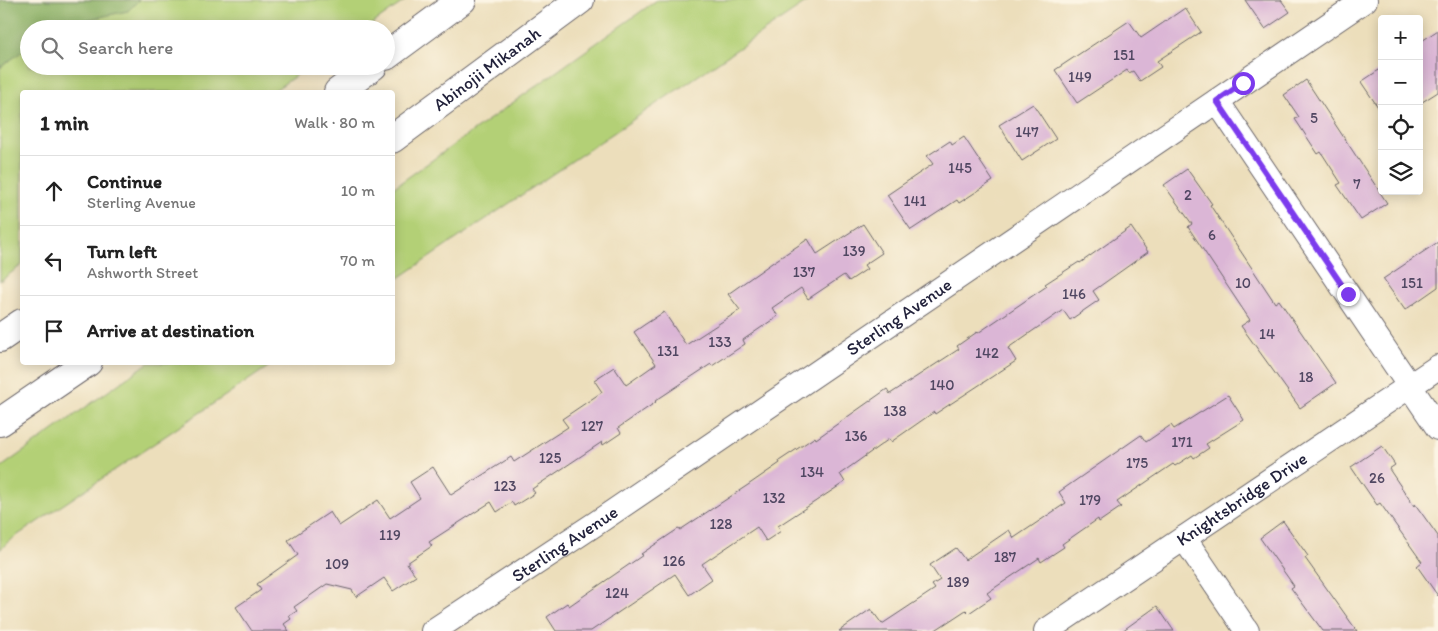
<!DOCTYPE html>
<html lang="en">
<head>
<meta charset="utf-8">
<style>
	:root { --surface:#fff; --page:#f6f6f6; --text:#222; --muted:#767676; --line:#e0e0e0 }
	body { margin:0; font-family:Itim,sans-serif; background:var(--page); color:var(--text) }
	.controls { position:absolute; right:15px; top:15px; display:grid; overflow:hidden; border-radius:5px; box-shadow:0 2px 12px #0003 }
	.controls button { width:45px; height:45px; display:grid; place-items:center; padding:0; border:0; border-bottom:1px solid var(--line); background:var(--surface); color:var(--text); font:25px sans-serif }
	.stop { position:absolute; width:15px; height:15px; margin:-11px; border:4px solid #7c3aed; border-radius:50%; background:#fff }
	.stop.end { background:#7c3aed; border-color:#fff; box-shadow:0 1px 5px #0008 }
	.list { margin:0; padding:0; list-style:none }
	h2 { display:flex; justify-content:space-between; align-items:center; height:65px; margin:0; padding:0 20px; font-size:21px }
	h2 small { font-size:16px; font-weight:400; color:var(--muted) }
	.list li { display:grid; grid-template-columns:32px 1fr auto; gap:15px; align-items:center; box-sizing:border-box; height:70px; padding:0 20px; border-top:1px solid var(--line) }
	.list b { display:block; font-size:19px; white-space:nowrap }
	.list p { margin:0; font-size:16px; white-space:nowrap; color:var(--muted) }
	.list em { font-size:16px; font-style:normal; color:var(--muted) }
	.icon { flex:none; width:28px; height:28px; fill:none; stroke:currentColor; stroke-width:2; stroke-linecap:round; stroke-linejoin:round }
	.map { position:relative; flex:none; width:1438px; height:631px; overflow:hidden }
	.search { position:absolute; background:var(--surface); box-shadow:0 2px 12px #0003; left:20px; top:20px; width:375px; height:55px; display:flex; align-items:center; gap:12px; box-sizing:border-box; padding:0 18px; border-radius:28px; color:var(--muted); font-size:19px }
	.panel { position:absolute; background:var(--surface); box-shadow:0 2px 12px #0003; left:20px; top:90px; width:375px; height:275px; border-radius:5px }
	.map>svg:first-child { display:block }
</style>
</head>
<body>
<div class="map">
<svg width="1438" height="631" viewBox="0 0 1438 631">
	<rect width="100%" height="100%" fill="#fcf5e5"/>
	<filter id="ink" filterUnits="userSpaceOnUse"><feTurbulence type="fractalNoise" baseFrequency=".02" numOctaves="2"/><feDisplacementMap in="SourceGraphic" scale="10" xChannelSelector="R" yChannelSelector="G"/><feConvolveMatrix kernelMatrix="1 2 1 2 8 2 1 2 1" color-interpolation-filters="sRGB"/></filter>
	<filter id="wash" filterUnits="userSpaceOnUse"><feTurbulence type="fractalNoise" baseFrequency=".0096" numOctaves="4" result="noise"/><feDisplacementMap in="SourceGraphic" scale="20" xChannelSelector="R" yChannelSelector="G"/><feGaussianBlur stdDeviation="1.12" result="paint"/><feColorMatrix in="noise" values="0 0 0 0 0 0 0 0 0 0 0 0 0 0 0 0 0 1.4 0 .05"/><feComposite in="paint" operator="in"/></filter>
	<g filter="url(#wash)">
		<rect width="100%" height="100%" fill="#ecdebb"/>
		<g fill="#b3d076" stroke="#6a7958">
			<polygon points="0,0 406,0 365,29 29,29 29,66 310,66 272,92 22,92 22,265 0,281"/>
			<polygon points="657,0 810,0 393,282 393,188"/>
			<polygon points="148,363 274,363 9,541 0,550 0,468"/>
		</g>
		<polygon fill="#8eb267" stroke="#586a51" points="0,0 139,0 128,11 53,27 50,29 29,29 29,46 0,68"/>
		<g id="blocks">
			<g fill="#dbb6d6">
				<polygon points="1245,0 1281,0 1290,12 1265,29"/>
				<polygon points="1185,8 1201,32 1157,61 1161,67 1140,81 1133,71 1129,73 1127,70 1077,103 1055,70 1129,21 1141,38"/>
				<polygon points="1438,30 1438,92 1419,104 1419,43"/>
				<polygon points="1382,68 1382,113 1361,82"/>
				<polygon points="1306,80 1387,203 1361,220 1337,185 1341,183 1321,152 1318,154 1295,119 1299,117 1284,95"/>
				<polygon points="1033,104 1056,139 1022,161 999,125"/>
				<polygon points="964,137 993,181 959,203 957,200 911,230 887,195 933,164 927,156 950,141 952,145"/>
				<polygon points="1187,169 1212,204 1210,205 1275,303 1279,300 1336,383 1300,408 1241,326 1250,320 1188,227 1192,224 1164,185"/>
				<polygon points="863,224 882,253 864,265 867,269 849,281 844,275 808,299 801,288 772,308 778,316 743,340 745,344 712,366 711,364 655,401 656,402 618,428 621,433 603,445 602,442 532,489 535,493 514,506 512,502 497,512 491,502 429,542 432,546 407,563 416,576 393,591 384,578 356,597 352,590 327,584 294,607 297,611 289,616 291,619 284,624 289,631 252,631 236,607 261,590 257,584 298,555 288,540 330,512 339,526 378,500 390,518 420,498 410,482 433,467 451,495 511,457 514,462 568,427 562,419 602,392 594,380 614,367 626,385 656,364 634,332 644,325 664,312 686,345 740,310 728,294 772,263 808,239 817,254"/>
				<polygon points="1131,227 1148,252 1093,291 1099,300 1070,320 1063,310 1008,348 1016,361 935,414 934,412 891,442 889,439 840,474 845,482 778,526 781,531 766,541 757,527 702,564 712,579 689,595 675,574 591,631 556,631 547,617 567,603 569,606 643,555 641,554 678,529 680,530 748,485 780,463 779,461 815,437 816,439 887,389 890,394 959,349 957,346 977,332 978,333 1047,286 1045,284 1079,262 1080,263"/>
				<polygon points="1438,242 1438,287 1405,310 1383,279"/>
				<polygon points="1228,395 1244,420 1206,444 1209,448 1194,458 1192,455 1175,466 1173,464 1117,502 1121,507 1099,522 1098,519 1062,544 1064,547 1041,562 1039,558 987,593 991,598 969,613 966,610 934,631 839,631 871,609 882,624 935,589 932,585 940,580 930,565 956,548 965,560 1009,530 1014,538 1066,503 1059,492 1141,435 1146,442 1171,425 1174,429"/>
				<polygon points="1382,446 1395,465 1389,469 1414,506 1415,504 1438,536 1438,596 1417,566 1422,562 1380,503 1377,505 1351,467"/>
				<polygon points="1283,521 1308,556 1305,558 1357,631 1323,631 1291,588 1294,586 1260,538"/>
				<polygon points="1157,606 1174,631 1122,631"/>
			</g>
		</g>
	</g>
	<g filter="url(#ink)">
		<use href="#blocks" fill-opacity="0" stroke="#696468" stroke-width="1"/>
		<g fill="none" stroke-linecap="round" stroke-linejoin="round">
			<g stroke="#696468" stroke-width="26">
				<g id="street">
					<polyline points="1217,101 1438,428"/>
					<polyline points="1184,538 1247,631"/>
					<path id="s1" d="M433 631 598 522 1365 0"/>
					<path id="s2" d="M1046 631 1438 367"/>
				</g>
			</g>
			<g stroke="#696468" stroke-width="30">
				<g id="primary">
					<polyline points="386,56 462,0"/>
					<polyline points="338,92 373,66"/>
					<path id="s3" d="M392 139 580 0"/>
					<polyline points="0,338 22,323"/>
					<polyline points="0,422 88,362"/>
				</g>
			</g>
			<use href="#street" stroke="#fff" stroke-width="24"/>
			<use href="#primary" stroke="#fff" stroke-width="28"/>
		</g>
	</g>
	<g fill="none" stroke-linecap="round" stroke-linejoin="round" filter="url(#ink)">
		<polyline stroke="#7c3aed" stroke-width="6" points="1243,83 1217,101 1348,294"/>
	</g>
	<g text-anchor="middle" stroke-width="4" stroke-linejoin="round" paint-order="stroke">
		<g font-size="15" fill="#504762">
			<text x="1124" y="60">151</text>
			<text x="1080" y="82">149</text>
			<text x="1314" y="123">5</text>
			<text x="1027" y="137">147</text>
			<text x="960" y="173">145</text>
			<text x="1357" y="189">7</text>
			<text x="1188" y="200">2</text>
			<text x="915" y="206">141</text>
			<text x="1212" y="240">6</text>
			<text x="854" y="256">139</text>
			<text x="804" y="277">137</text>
			<text x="1243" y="288">10</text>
			<text x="1412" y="288">151</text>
			<text x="1074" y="299">146</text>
			<text x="1267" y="339">14</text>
			<text x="720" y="347">133</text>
			<text x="668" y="356">131</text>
			<text x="987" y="358">142</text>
			<text x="1306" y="382">18</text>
			<text x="942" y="390">140</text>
			<text x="895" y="416">138</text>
			<text x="592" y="431">127</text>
			<text x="856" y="441">136</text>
			<text x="1182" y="447">171</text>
			<text x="550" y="463">125</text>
			<text x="1137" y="468">175</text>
			<text x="812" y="477">134</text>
			<text x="1377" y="483">26</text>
			<text x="505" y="491">123</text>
			<text x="774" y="503">132</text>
			<text x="1090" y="505">179</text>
			<text x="721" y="529">128</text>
			<text x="390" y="540">119</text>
			<text x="1005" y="562">187</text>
			<text x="674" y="566">126</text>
			<text x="337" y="569">109</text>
			<text x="958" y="587">189</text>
			<text x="617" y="598">124</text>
		</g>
		<g font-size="18" fill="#22223b" stroke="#fcf5e5">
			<text dy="6" stroke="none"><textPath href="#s3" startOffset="118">Abinojii Mikanah</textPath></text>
			<text dy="6" stroke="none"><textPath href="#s1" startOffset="562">Sterling Avenue</textPath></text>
			<text dy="6" stroke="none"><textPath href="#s2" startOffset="236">Knightsbridge Drive</textPath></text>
			<text dy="6" stroke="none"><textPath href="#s1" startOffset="158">Sterling Avenue</textPath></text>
		</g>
	</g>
</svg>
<div class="controls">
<button>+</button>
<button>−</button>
<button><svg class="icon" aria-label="locate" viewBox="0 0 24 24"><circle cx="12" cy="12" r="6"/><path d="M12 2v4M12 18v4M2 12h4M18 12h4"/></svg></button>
<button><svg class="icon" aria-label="layers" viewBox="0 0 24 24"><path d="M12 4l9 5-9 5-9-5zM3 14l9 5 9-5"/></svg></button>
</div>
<div class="stop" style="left:1243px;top:83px"></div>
<div class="stop end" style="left:1348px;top:294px"></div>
<div class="search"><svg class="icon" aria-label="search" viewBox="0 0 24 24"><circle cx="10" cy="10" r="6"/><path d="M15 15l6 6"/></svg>Search here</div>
<section class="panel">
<h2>1 min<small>Walk · 80 m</small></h2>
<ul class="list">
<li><svg class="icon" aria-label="ahead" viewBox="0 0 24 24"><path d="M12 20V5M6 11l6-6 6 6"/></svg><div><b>Continue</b><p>Sterling Avenue</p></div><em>10 m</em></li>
<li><svg class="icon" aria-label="left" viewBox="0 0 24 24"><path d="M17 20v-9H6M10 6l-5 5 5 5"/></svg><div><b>Turn left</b><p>Ashworth Street</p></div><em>70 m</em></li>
<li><svg class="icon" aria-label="arrive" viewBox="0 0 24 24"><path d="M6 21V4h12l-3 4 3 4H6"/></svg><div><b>Arrive at destination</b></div></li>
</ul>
</section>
</div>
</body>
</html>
